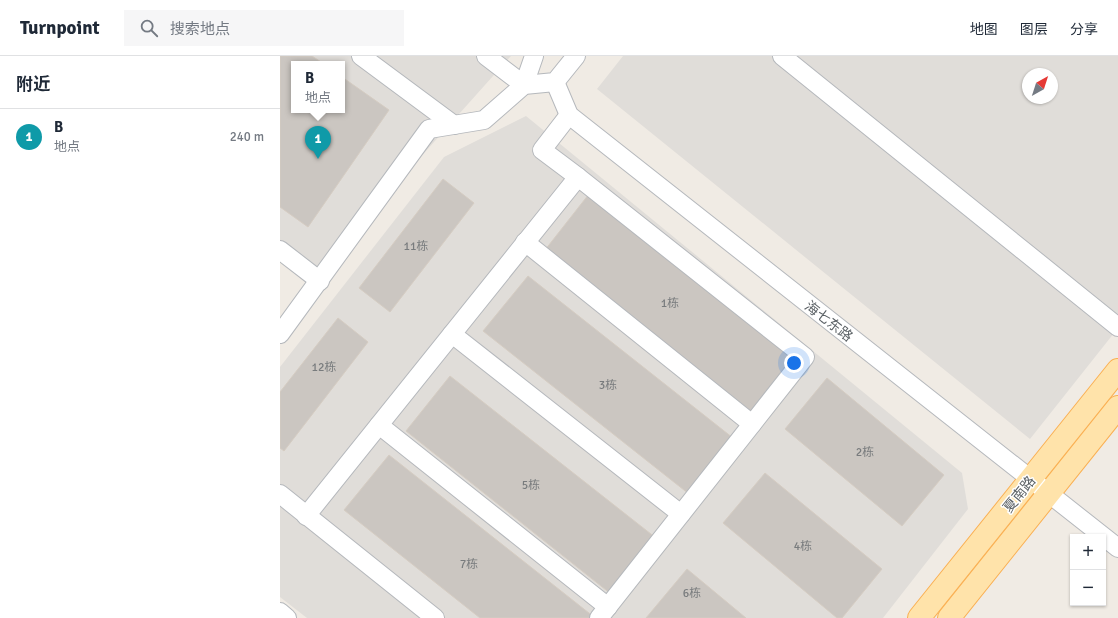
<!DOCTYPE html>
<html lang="zh">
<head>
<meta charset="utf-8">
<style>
	:root { --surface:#fff; --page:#f6f6f7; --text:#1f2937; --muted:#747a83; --line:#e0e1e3; --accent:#1a73e8 }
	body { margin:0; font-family:Signika,"Noto Sans SC",sans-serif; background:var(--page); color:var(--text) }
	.controls { position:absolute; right:12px; bottom:12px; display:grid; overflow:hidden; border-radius:0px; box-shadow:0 1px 3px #0004 }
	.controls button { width:36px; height:36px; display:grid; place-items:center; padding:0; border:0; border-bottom:1px solid var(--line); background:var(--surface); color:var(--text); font:20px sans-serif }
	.compass { position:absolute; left:742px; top:12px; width:36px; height:36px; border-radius:50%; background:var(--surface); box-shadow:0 1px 3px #0004; rotate:39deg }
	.you { position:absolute; left:514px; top:307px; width:14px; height:14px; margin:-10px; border:3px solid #fff; border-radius:50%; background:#1a73e8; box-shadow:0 0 0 6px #1a73e833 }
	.badge { display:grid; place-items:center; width:26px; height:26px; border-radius:50%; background:var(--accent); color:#fff; font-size:13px; font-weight:700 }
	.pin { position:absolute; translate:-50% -33px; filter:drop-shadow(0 1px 2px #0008) }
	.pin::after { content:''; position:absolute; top:21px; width:14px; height:12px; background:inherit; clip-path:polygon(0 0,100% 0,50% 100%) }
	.popup { position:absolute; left:11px; top:5px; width:54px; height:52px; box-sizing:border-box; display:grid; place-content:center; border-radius:0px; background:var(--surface); filter:drop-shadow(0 1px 3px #0005); font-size:13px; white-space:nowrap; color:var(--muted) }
	.popup b { font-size:15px; color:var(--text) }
	.popup::after { content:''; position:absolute; left:50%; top:100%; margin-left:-8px; border:8px solid transparent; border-top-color:var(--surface) }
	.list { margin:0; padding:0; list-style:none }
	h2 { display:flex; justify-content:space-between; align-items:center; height:52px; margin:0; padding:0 16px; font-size:17px }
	h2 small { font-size:13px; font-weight:400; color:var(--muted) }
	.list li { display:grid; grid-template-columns:26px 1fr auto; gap:12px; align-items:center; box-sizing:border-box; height:56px; padding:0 16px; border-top:1px solid var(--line) }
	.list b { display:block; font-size:15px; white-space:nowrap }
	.list p { margin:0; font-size:13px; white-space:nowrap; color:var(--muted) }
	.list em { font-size:13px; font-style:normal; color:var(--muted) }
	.icon { flex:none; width:22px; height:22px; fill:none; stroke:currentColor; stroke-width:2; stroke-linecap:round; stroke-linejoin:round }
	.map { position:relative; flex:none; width:838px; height:562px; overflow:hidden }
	header { display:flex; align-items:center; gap:24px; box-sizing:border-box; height:56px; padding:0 20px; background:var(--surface); border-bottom:1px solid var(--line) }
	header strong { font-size:19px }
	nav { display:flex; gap:22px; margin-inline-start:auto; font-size:14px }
	.search { width:280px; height:36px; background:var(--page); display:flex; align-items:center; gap:10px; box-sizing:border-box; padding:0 14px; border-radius:0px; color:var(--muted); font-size:15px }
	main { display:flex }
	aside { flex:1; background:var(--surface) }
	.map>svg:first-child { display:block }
</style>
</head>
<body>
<header>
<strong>Turnpoint</strong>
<div class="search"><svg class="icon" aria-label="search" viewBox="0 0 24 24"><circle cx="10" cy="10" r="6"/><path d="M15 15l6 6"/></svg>搜索地点</div>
<nav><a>地图</a><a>图层</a><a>分享</a></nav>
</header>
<main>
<aside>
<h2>附近<small></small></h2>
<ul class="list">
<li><span class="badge" style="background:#0f9aa8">1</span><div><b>B</b><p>地点</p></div><em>240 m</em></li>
</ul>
</aside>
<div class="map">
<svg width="838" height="562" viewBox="0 0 838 562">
	<rect width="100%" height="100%" fill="#f0ebe4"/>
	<g fill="#e0ddd9" fill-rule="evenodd">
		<path d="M0 0H231L28 227 0 205ZM14 8H62V54H14Z"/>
		<path d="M343 0H838V272L750 383 317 33ZM748 18H772V42H748Z"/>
		<polygon points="246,60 682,417 688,453 603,562 27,562 0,541 0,311 164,101"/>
	</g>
	<g fill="#cbc6c1" stroke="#d5ccc2">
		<polygon points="0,0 32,0 44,8 14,8 14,54 62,54 62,21 109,54 28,171 0,151"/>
		<polygon points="163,123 194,147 110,256 79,232"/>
		<polygon points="309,138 515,301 470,356 265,194"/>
		<polygon points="248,220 453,382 409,438 203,275"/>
		<polygon points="58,262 88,286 4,395 0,392 0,336"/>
		<polygon points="170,320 376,482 331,538 126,375"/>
		<polygon points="547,322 664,419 622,470 505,373"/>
		<polygon points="109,399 314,561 313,562 200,562 64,454"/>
		<polygon points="485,417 602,513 562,562 557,562 443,467"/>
		<polygon points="407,513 466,562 366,562"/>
	</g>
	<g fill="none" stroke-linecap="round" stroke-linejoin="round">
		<g stroke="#b5b8bc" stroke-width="20">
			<g id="minor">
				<polyline points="81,0 174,69"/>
				<polyline points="206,0 244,29 254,0"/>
				<polyline points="502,0 838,271"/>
				<polyline points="275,26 289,59 838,492"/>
				<polyline points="289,59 262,94 298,121"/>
				<polyline points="245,186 472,368"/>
				<polyline points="0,194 40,225"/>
				<polyline points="0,278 149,73 204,64 244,29 275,26 296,0"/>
				<polyline points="172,278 401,458"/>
				<polyline points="99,369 328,551"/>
				<polyline points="0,438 155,562"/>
				<polyline points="26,460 298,121 525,301 319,562"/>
				<polyline points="0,556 7,562"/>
			</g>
		</g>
		<g stroke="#fab053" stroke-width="24">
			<g id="major">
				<polyline points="639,562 838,314"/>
				<polyline points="669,562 838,351"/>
			</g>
		</g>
		<use href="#minor" stroke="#fff" stroke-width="18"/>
		<use href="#major" stroke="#ffe3aa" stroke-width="22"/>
	</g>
	<g text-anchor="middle" stroke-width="3" stroke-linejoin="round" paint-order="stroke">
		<g font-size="12" fill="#787b7d">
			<text x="136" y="194">11栋</text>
			<text x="390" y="251">1栋</text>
			<text x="44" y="315">12栋</text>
			<text x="328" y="333">3栋</text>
			<text x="585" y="400">2栋</text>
			<text x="251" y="433">5栋</text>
			<text x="523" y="494">4栋</text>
			<text x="189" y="512">7栋</text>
			<text x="412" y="541">6栋</text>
		</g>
		<g font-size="14" fill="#5c6266" stroke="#fff">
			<text transform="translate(549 265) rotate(38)" y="5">海七东路</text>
			<text transform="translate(739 438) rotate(-51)" y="5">夏南路</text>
		</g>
	</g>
</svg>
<div class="controls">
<button>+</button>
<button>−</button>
</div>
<svg class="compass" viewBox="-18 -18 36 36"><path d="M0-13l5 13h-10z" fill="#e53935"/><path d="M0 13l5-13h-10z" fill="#747a83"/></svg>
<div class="you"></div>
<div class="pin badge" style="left:38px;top:103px;background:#0f9aa8">1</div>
<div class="popup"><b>B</b>地点</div>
</div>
</main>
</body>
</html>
